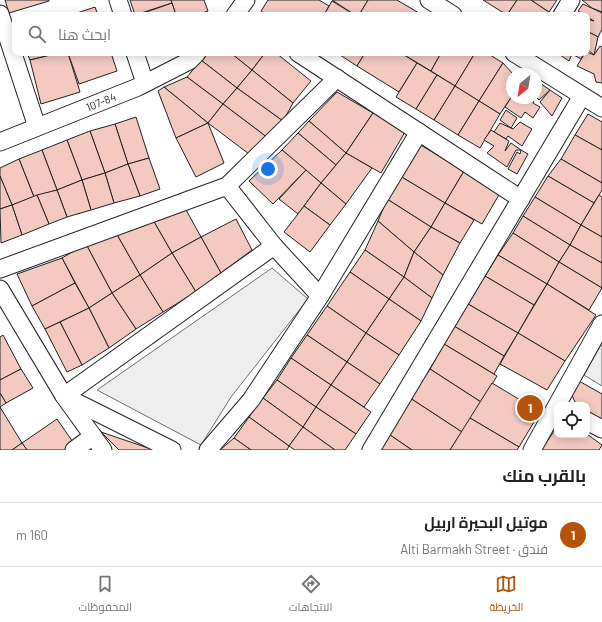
<!DOCTYPE html>
<html lang="ar">
<head>
<meta charset="utf-8">
<style>
	:root { --surface:#fff; --page:#f2f2f2; --text:#202124; --muted:#757577; --line:#e0e0e0; --accent:#b45309 }
	body { margin:0; font-family:Barlow,Cairo,sans-serif; background:var(--page); color:var(--text); direction:rtl }
	.controls { position:absolute; right:12px; bottom:12px; display:grid; overflow:hidden; border-radius:8px; box-shadow:0 2px 10px #0003 }
	.controls button { width:36px; height:36px; display:grid; place-items:center; padding:0; border:0; border-bottom:1px solid var(--line); background:var(--surface); color:var(--text); font:20px sans-serif }
	.compass { position:absolute; left:506px; top:68px; width:36px; height:36px; border-radius:50%; background:var(--surface); box-shadow:0 2px 10px #0003; rotate:210deg }
	.you { position:absolute; left:268px; top:169px; width:14px; height:14px; margin:-10px; border:3px solid #fff; border-radius:50%; background:#1a73e8; box-shadow:0 0 0 6px #1a73e833 }
	.badge { display:grid; place-items:center; width:26px; height:26px; border-radius:50%; background:var(--accent); color:#fff; font-size:13px; font-weight:700 }
	.pin { position:absolute; translate:-50% -50%; border:2px solid #fff; box-shadow:0 1px 4px #0006 }
	.list { margin:0; padding:0; list-style:none }
	h2 { display:flex; justify-content:space-between; align-items:center; height:52px; margin:0; padding:0 16px; font-size:17px }
	h2 small { font-size:13px; font-weight:400; color:var(--muted) }
	.list li { display:grid; grid-template-columns:26px 1fr auto; gap:12px; align-items:center; box-sizing:border-box; height:64px; padding:0 16px; border-top:1px solid var(--line) }
	.list b { display:block; font-size:15px; white-space:nowrap }
	.list p { margin:0; font-size:13px; white-space:nowrap; color:var(--muted) }
	.list em { font-size:13px; font-style:normal; color:var(--muted) }
	.icon { flex:none; width:22px; height:22px; fill:none; stroke:currentColor; stroke-width:2; stroke-linecap:round; stroke-linejoin:round }
	.map { position:relative; flex:none; width:602px; height:450px; overflow:hidden; direction:ltr }
	.search { position:absolute; background:var(--surface); box-shadow:0 2px 10px #0003; left:12px; right:12px; top:12px; height:44px; display:flex; align-items:center; gap:10px; box-sizing:border-box; padding:0 14px; border-radius:8px; color:var(--muted); font-size:15px }
	.sheet { height:116px; background:var(--surface) }
	nav { display:flex; justify-content:space-around; align-items:center; box-sizing:border-box; height:56px; border-top:1px solid var(--line); background:var(--surface); font-size:11px; color:var(--muted) }
	nav a { display:grid; justify-items:center; gap:2px }
	nav .on { color:var(--accent) }
	.map>svg:first-child { display:block }
</style>
</head>
<body>
<div class="map">
<svg width="602" height="450" viewBox="0 0 602 450">
	<rect width="100%" height="100%" fill="#fff"/>
	<g fill="#eee" stroke="#6f6f6f">
		<polygon points="272,268 308,299 231,397 201,445 97,390"/>
		<polygon points="602,343 602,386 584,375"/>
	</g>
	<g fill="#f3c9c0" stroke="#222">
		<polygon points="5,0 49,0 49,1 9,13"/>
		<polygon points="130,0 171,0 172,3 135,15"/>
		<polygon points="171,0 204,0 208,11 197,15 176,15"/>
		<polygon points="268,0 319,0 329,6 324,15 267,15 261,11"/>
		<polygon points="332,0 368,0 359,15 355,15"/>
		<polygon points="368,0 397,0 419,13 418,15 359,15"/>
		<polygon points="483,0 517,0 507,15"/>
		<polygon points="517,0 531,0 549,12 547,15 507,15"/>
		<polygon points="531,0 557,0 549,12"/>
		<polygon points="582,0 602,0 602,12 592,8"/>
		<polygon points="332,1 355,15 324,15"/>
		<polygon points="172,3 176,15 138,15"/>
		<polygon points="583,4 602,13 602,29 598,37 587,31 587,19 594,21 578,11"/>
		<polygon points="95,7 98,15 71,15"/>
		<polygon points="587,31 598,37 594,55 587,49"/>
		<polygon points="600,46 602,47 602,83 596,82 594,74 577,66 585,53 587,52 594,55"/>
		<polygon points="27,53 59,53 30,60"/>
		<polygon points="59,53 68,53 80,92 41,104 30,60"/>
		<polygon points="68,53 111,53 117,71 79,84"/>
		<polygon points="207,53 231,53 252,70 237,88 201,60"/>
		<polygon points="231,53 265,53 252,70"/>
		<polygon points="265,53 276,53 311,81 293,103 252,70"/>
		<polygon points="337,53 365,53 357,66"/>
		<polygon points="365,53 401,53 417,63 399,92 357,66"/>
		<polygon points="401,53 441,53 431,71"/>
		<polygon points="441,53 475,53 455,86 431,71"/>
		<polygon points="475,53 487,53 503,63 479,101 455,86"/>
		<polygon points="561,53 584,53 581,59 572,54 569,61 560,55"/>
		<polygon points="201,60 237,88 223,104 187,77"/>
		<polygon points="417,63 437,75 416,109 396,97"/>
		<polygon points="503,63 513,74 512,96 500,114 479,101"/>
		<polygon points="252,70 293,103 283,121 237,88"/>
		<polygon points="437,75 455,86 434,120 416,109"/>
		<polygon points="187,77 223,104 208,123 164,87"/>
		<polygon points="537,81 550,90 539,100 536,97"/>
		<polygon points="455,86 479,101 458,135 434,120"/>
		<polygon points="164,87 208,123 176,138 158,91"/>
		<polygon points="237,88 283,121 268,138 223,104"/>
		<polygon points="550,90 562,98 552,116 540,102"/>
		<polygon points="337,92 373,113 346,153 309,121"/>
		<polygon points="512,96 512,98 534,99 533,103 540,107 533,118 525,112 521,118 505,107"/>
		<polygon points="479,101 500,114 480,148 458,135"/>
		<polygon points="223,104 268,138 249,154 208,123"/>
		<polygon points="506,110 517,118 511,128 500,120"/>
		<polygon points="373,113 405,132 381,173 346,153"/>
		<polygon points="588,114 602,122 602,150 575,135"/>
		<polygon points="136,117 149,158 128,164 115,124"/>
		<polygon points="309,121 346,153 336,165 298,133"/>
		<polygon points="520,122 532,129 522,146 508,136 506,139 494,132 500,123 513,129"/>
		<polygon points="208,123 224,163 196,177 176,138"/>
		<polygon points="115,124 128,164 105,173 90,131"/>
		<polygon points="491,130 509,141 505,151 511,143 521,150 516,150 507,167 487,153 494,146 484,140"/>
		<polygon points="90,131 105,173 82,180 67,140"/>
		<polygon points="298,133 336,165 321,183 282,150"/>
		<polygon points="575,135 602,150 602,183 561,159"/>
		<polygon points="67,140 82,180 57,190 42,150"/>
		<polygon points="419,144 464,171 445,203 400,176"/>
		<polygon points="42,150 57,190 34,197 19,159"/>
		<polygon points="282,150 306,170 273,204 249,181"/>
		<polygon points="521,150 528,154 517,174 508,169 517,152 520,154"/>
		<polygon points="346,153 372,168 346,204 321,183"/>
		<polygon points="149,158 160,189 140,196 128,164"/>
		<polygon points="19,159 34,197 12,205 0,176 0,168"/>
		<polygon points="561,159 602,183 602,190 594,203 548,176"/>
		<polygon points="128,164 140,196 114,203 105,173"/>
		<polygon points="306,170 321,183 298,214 279,199"/>
		<polygon points="464,171 500,193 482,224 445,203"/>
		<polygon points="105,173 114,203 91,210 82,180"/>
		<polygon points="0,176 12,205 0,209"/>
		<polygon points="400,176 445,203 431,227 387,199"/>
		<polygon points="548,176 594,203 581,225 535,197"/>
		<polygon points="82,180 91,210 67,217 57,190"/>
		<polygon points="321,183 346,204 330,225 304,206"/>
		<polygon points="57,190 67,217 49,224 37,195"/>
		<polygon points="37,195 49,224 22,235 12,205"/>
		<polygon points="599,195 602,197 602,237 581,225"/>
		<polygon points="535,197 581,225 570,245 523,216"/>
		<polygon points="387,199 431,227 414,252 378,221"/>
		<polygon points="445,203 474,220 460,243 431,227"/>
		<polygon points="12,205 22,235 1,243 0,209"/>
		<polygon points="304,206 330,225 310,252 284,232"/>
		<polygon points="185,208 201,237 172,253 153,220"/>
		<polygon points="523,216 570,245 559,262 513,233"/>
		<polygon points="236,219 252,250 221,273 201,237"/>
		<polygon points="153,220 172,253 140,275 116,233"/>
		<polygon points="378,221 414,252 404,277 365,250"/>
		<polygon points="581,225 602,237 602,263 570,245"/>
		<polygon points="431,227 460,243 443,275 414,252"/>
		<polygon points="116,233 140,275 112,293 86,244"/>
		<polygon points="513,233 559,262 547,284 498,255"/>
		<polygon points="201,237 221,273 196,292 172,253"/>
		<polygon points="86,244 112,293 89,308 62,258"/>
		<polygon points="570,245 602,263 602,288 559,262"/>
		<polygon points="365,250 404,277 389,299 350,272"/>
		<polygon points="414,252 443,275 432,298 404,277"/>
		<polygon points="172,253 196,292 163,312 140,275"/>
		<polygon points="498,255 547,284 534,305 485,276"/>
		<polygon points="62,258 75,283 32,306 17,274"/>
		<polygon points="559,262 602,288 589,310 547,284"/>
		<polygon points="350,272 389,299 366,333 327,306"/>
		<polygon points="140,275 163,312 136,329 112,293"/>
		<polygon points="485,276 534,305 518,333 468,304"/>
		<polygon points="404,277 432,298 421,321 389,299"/>
		<polygon points="75,283 89,308 45,329 32,306"/>
		<polygon points="547,284 596,315 565,361 518,333"/>
		<polygon points="112,293 136,329 109,348 89,308"/>
		<polygon points="389,299 421,321 399,355 366,333"/>
		<polygon points="468,304 518,333 504,356 454,326"/>
		<polygon points="327,306 366,333 347,362 307,335"/>
		<polygon points="89,308 109,348 82,365 60,322"/>
		<polygon points="60,322 82,365 67,372 45,329"/>
		<polygon points="454,326 504,356 494,374 444,344"/>
		<polygon points="366,333 399,355 380,384 347,362"/>
		<polygon points="518,333 565,361 547,390 500,364"/>
		<polygon points="3,335 21,369 0,380 0,337"/>
		<polygon points="307,335 347,362 331,385 291,358"/>
		<polygon points="444,344 497,376 481,402 430,369"/>
		<polygon points="291,358 331,385 316,407 277,380"/>
		<polygon points="347,362 380,384 364,407 331,385"/>
		<polygon points="21,369 33,388 6,403 0,393 0,380"/>
		<polygon points="430,369 481,402 462,432 410,398"/>
		<polygon points="277,380 316,407 303,427 263,398"/>
		<polygon points="579,381 602,394 602,422 587,413 587,405 577,405 574,400 572,395"/>
		<polygon points="492,383 540,412 519,447 470,418"/>
		<polygon points="331,385 371,412 356,434 316,407"/>
		<polygon points="0,393 6,403 0,407"/>
		<polygon points="263,398 303,427 289,446 249,417"/>
		<polygon points="410,398 462,432 450,450 412,450 390,435"/>
		<polygon points="0,407 22,443 12,450 0,450"/>
		<polygon points="316,407 356,434 345,450 335,450 303,427"/>
		<polygon points="249,417 289,446 287,450 251,450 234,438"/>
		<polygon points="470,418 519,447 517,450 450,450"/>
		<polygon points="57,419 75,445 67,450 27,450 22,443"/>
		<polygon points="303,427 335,450 295,450 289,446"/>
		<polygon points="557,427 557,435 587,434 602,445 599,450 541,450"/>
		<polygon points="101,432 154,450 119,450"/>
		<polygon points="390,435 412,450 380,450"/>
		<polygon points="234,438 251,450 220,450"/>
		<polygon points="22,443 27,450 12,450"/>
	</g>
	<g fill="none" stroke-linecap="round" stroke-linejoin="round">
		<g stroke="#222" stroke-width="19">
			<g id="minor">
				<polyline points="118,0 123,15"/>
				<polyline points="429,0 453,15"/>
				<polyline points="0,14 37,127"/>
				<polyline points="235,15 246,0"/>
				<polyline points="562,15 571,0"/>
				<polyline points="135,53 145,83"/>
				<polyline points="298,53 521,199"/>
				<polyline points="514,53 602,108"/>
				<polyline points="0,142 138,87 189,61 197,53"/>
				<polyline points="227,186 274,246 320,296"/>
				<polyline points="0,269 227,186 337,78"/>
				<polyline points="0,289 64,396 103,450"/>
				<polyline points="587,421 602,429"/>
				<polyline points="74,450 93,436"/>
				<polyline points="172,450 64,396 274,246"/>
				<polyline points="208,450 251,400 320,296 419,132"/>
				<polyline points="371,450 582,96"/>
				<polyline points="532,450 602,324"/>
			</g>
		</g>
		<use href="#minor" stroke="#fff" stroke-width="17"/>
	</g>
	<g text-anchor="middle" stroke-width="3" stroke-linejoin="round" paint-order="stroke">
		<g font-size="11" fill="#222" stroke="#fff">
			<text transform="translate(101 102) rotate(-22)" y="4">107-84</text>
		</g>
	</g>
</svg>
<div class="controls">
<button><svg class="icon" aria-label="locate" viewBox="0 0 24 24"><circle cx="12" cy="12" r="6"/><path d="M12 2v4M12 18v4M2 12h4M18 12h4"/></svg></button>
</div>
<svg class="compass" viewBox="-18 -18 36 36"><path d="M0-13l5 13h-10z" fill="#e53935"/><path d="M0 13l5-13h-10z" fill="#757577"/></svg>
<div class="you"></div>
<div class="pin badge" style="left:530px;top:408px">1</div>
<div class="search"><svg class="icon" aria-label="search" viewBox="0 0 24 24"><circle cx="10" cy="10" r="6"/><path d="M15 15l6 6"/></svg>ابحث هنا</div>
</div>
<section class="sheet">
<h2>بالقرب منك<small></small></h2>
<ul class="list">
<li><span class="badge">1</span><div><b>موتيل البحيرة اربيل</b><p>فندق · Alti Barmakh Street</p></div><em>160 m</em></li>
</ul>
</section>
<nav>
<a class="on"><svg class="icon" aria-label="map" viewBox="0 0 24 24"><path d="M3 6l6-2 6 2 6-2v14l-6 2-6-2-6 2zM9 4v14M15 6v14"/></svg>الخريطة</a>
<a><svg class="icon" aria-label="directions" viewBox="0 0 24 24"><path d="M12 3l9 9-9 9-9-9zM9 14v-3h6M13 9l2 2-2 2"/></svg>الاتجاهات</a>
<a><svg class="icon" aria-label="saved" viewBox="0 0 24 24"><path d="M7 4h10v16l-5-4-5 4z"/></svg>المحفوظات</a>
</nav>
</body>
</html>
